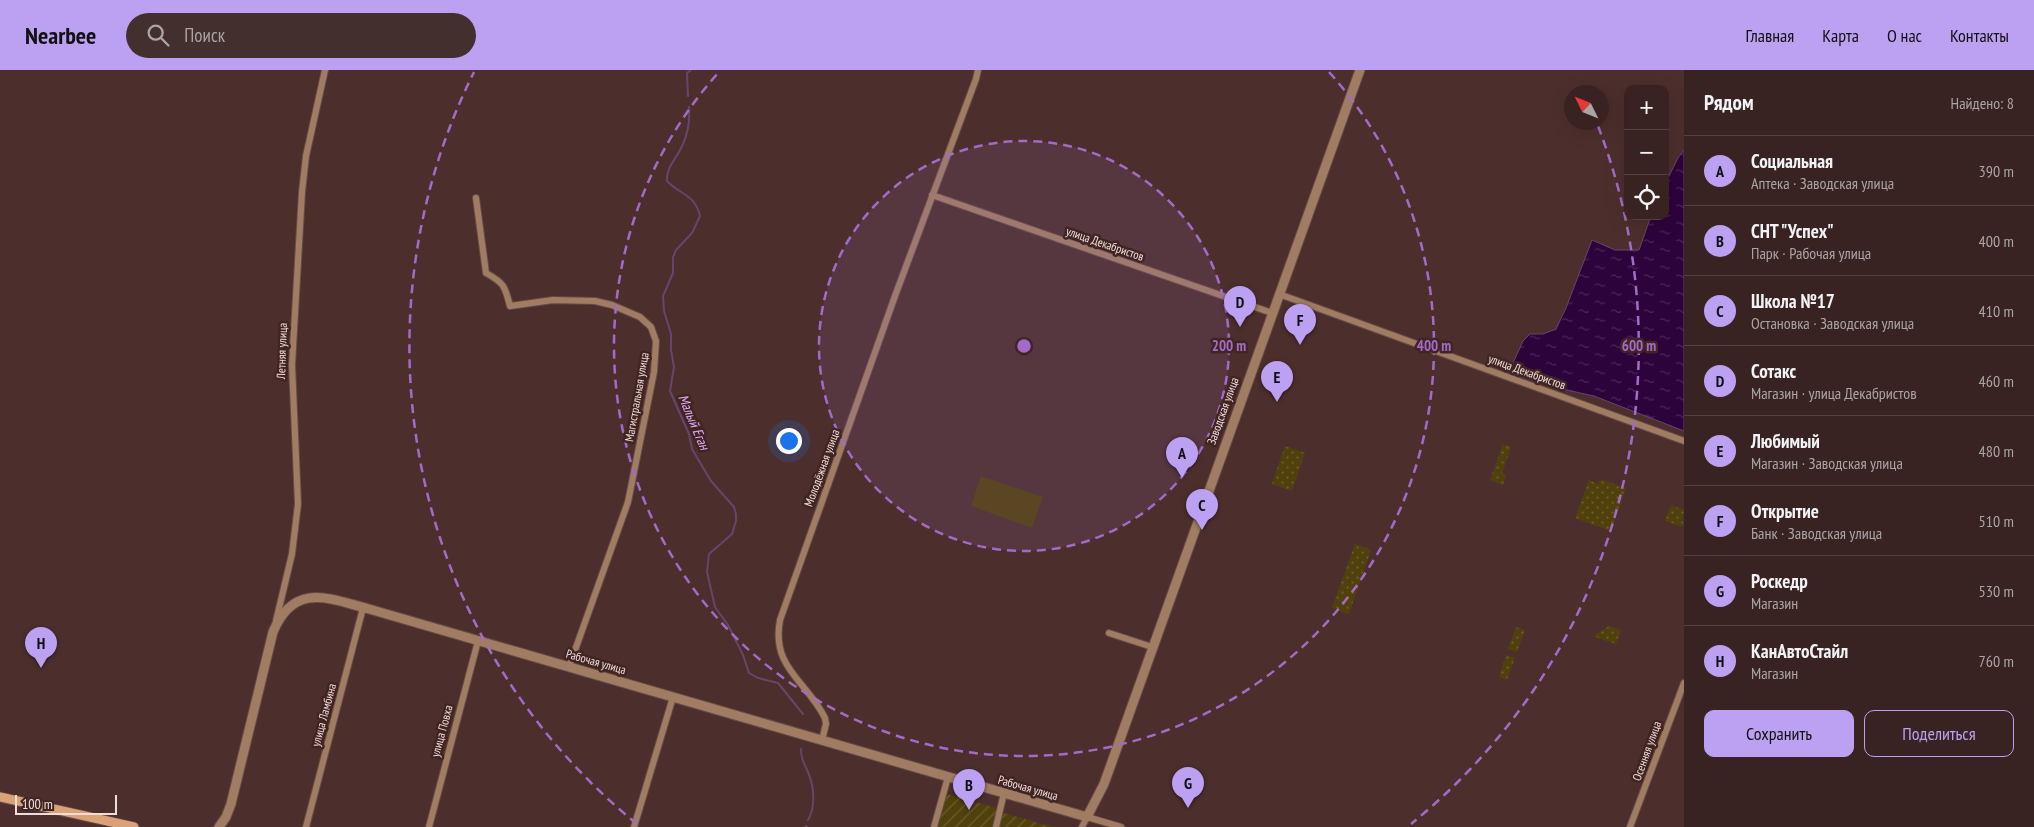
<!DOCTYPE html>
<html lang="ru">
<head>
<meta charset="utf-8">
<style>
	:root { --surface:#392322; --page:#442f2f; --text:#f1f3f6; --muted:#aba4a5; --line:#534040; --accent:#bca0f2 }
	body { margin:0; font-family:"PT Sans Narrow",sans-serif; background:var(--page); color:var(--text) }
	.controls { position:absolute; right:15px; top:15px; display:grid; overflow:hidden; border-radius:10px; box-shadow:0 5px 20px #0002 }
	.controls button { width:45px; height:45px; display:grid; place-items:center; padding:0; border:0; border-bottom:1px solid var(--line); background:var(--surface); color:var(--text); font:25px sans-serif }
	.compass { position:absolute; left:1564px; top:15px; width:45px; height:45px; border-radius:50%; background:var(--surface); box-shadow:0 5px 20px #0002; rotate:313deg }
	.scale { position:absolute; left:15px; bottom:12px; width:102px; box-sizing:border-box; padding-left:5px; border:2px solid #f0dddb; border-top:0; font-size:14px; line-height:18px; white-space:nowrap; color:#f0dddb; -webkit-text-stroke:4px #412523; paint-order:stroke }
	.you { position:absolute; left:788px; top:370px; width:18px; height:18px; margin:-12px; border:4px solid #fff; border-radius:50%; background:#1a73e8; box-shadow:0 0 0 8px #1a73e833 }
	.badge { display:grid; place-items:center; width:32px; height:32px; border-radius:50%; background:var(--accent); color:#111; font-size:16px; font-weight:700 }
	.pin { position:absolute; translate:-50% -41px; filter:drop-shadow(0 1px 2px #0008) }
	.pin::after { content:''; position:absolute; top:26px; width:18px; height:15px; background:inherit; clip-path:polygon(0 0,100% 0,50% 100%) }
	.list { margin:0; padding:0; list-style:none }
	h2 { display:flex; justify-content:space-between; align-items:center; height:65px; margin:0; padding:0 20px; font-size:21px }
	h2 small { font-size:16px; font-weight:400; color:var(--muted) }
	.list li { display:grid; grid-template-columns:32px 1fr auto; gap:15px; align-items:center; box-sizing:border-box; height:70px; padding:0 20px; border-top:1px solid var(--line) }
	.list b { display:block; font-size:19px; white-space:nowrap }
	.list p { margin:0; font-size:16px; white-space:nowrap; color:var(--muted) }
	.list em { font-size:16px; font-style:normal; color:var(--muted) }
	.actions { display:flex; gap:10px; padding:15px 20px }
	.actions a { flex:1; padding:11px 0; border:1px solid var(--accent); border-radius:10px; text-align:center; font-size:18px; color:var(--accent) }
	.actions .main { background:var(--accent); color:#111 }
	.icon { flex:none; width:28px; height:28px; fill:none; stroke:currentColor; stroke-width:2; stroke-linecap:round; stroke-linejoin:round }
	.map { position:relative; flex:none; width:1684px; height:757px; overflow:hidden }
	header { display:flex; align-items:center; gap:30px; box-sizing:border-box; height:70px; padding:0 25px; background:var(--accent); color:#111 }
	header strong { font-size:24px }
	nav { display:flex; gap:28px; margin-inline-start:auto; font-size:18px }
	.search { width:350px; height:45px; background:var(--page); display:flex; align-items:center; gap:12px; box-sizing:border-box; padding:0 18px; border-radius:28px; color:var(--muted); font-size:19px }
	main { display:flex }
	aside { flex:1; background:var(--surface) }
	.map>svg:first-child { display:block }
</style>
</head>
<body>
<header>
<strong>Nearbee</strong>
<div class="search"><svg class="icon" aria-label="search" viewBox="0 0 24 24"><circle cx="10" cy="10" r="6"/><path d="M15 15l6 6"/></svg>Поиск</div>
<nav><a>Главная</a><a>Карта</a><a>О нас</a><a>Контакты</a></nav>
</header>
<main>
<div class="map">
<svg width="1684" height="757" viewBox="0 0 1684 757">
	<defs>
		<pattern id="park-dots" width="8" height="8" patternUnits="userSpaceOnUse" patternTransform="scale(1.25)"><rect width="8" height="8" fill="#50410c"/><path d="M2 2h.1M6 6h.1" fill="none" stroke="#6a5c2f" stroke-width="1.8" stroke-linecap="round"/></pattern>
		<pattern id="garden-furrows" width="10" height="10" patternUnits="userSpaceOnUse" patternTransform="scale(1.25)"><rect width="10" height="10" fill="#50410c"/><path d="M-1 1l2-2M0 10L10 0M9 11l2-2" fill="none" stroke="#6a5c2f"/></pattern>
		<pattern id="water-ripples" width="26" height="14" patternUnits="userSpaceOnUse" patternTransform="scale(1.25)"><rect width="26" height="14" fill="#2d033c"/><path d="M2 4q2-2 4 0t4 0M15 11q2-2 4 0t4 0" fill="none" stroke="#4c2758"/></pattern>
	</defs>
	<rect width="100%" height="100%" fill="#4c2f2d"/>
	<g fill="url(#park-dots)">
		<polygon points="1503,374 1511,377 1502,403 1506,405 1503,415 1490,410"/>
		<polygon points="1285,376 1305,383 1292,421 1272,414"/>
		<polygon points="1600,409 1626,418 1611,461 1575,448 1589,410 1598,414"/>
		<polygon points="1671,435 1684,440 1683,457 1665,451"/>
		<polygon points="1355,474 1371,480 1349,544 1332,538"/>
		<polygon points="1609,556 1621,560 1616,574 1593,566"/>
		<polygon points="1516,557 1525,560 1517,582 1508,579"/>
		<polygon points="1506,585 1515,588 1507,610 1499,607"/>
	</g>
	<polygon fill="url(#garden-furrows)" points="946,724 997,738 997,741 1053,757 937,757"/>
	<polygon fill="#50410c" points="981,406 1043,427 1032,458 971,436"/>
	<polygon fill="url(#water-ripples)" stroke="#68446c" points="1684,80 1684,361 1594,326 1553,317 1509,302 1523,271 1530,264 1543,264 1556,259 1566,238 1592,170 1615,180 1639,180 1651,146 1665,146 1665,114 1678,88"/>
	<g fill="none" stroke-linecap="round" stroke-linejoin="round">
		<g stroke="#68446c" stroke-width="2">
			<polyline points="688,26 687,3 691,0"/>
			<path d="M689 37C690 50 688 64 682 76 677 88 666 97 667 111 680 125 695 124 700 146L692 163 676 180 673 187V203L663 226 664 241 671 264V280L674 297 670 321 689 364 692 379 711 411 734 437 736 444V451L732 464 709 484 707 502 715 537 728 555 743 585 749 603 758 608 778 613 803 644"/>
			<path d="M801 679C801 689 804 693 808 702 814 716 816 736 808 750"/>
			<polyline points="806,756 807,757"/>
		</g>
		<g stroke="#664b49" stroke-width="8">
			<g id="minor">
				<polyline points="932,125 1272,243"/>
				<path d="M476 128 486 203C504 213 505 216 510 236L553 230 595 231 612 235 640 247 651 257 656 271 654 302 628 432 569 597"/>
				<polyline points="1279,224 1684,371"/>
				<polyline points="276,551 292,484 298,434 292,295 302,122 306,86 325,0"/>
				<polyline points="1109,563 1152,577"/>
				<path d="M822 670 826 654 825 648C806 610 771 598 780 550L895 226 976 9 978 0"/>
				<polyline points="306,757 363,538"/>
				<polyline points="429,757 478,571"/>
				<polyline points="634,757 673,627"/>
				<polyline points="934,757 948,707"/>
				<polyline points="996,757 1004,723"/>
				<polyline points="1082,757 1087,747 1121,757"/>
				<polyline points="1630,757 1684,613"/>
			</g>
		</g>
		<g stroke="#664b49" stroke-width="11">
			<path id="tertiary" d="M219 757 226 747 231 734 273 562C294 512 328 528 369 539L1087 747 1104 714 1360 0"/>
		</g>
		<g stroke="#664b49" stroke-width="11">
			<polyline id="secondary" points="0,727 134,757"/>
		</g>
		<use href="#minor" stroke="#a07c62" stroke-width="6"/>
		<use href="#tertiary" stroke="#a07c62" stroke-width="9"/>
		<use href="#secondary" stroke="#daa277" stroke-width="9"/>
	</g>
	<circle cx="1024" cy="276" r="205" fill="#a46ac9" fill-opacity=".12"/>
	<g fill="none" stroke="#a46ac9" stroke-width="2.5" stroke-dasharray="9 6">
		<circle cx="1024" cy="276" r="205"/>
		<path d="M1329 2A410 410 0 1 1 719 2"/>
		<path d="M637 754A615 615 0 0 1 474 2M1598 56A615 615 0 0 1 1411 754"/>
	</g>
	<g text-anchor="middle" stroke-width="5" stroke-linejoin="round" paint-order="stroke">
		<g font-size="12" fill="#f0dddb" stroke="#412523">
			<text transform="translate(1105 174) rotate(19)" y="4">улица Декабристов</text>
			<text transform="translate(282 281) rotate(-88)" y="4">Летняя улица</text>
			<text transform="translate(1527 302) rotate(20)" y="4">улица Декабристов</text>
			<text transform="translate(637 327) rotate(-80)" y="4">Магистральная улица</text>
			<text transform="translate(1223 341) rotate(-70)" y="4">Заводская улица</text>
			<text transform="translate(822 398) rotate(-70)" y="4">Молодёжная улица</text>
			<text transform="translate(596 592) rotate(16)" y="4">Рабочая улица</text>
			<text transform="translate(324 645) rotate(-75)" y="4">улица Ламбина</text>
			<text transform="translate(442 661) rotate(-75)" y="4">улица Повха</text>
			<text transform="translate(1647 681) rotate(-70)" y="4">Осенняя улица</text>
			<text transform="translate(1028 718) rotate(16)" y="4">Рабочая улица</text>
		</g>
		<g font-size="14" font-style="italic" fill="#e2a9fb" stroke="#412523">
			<text transform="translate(694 352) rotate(67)" y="5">Малый Еган</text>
		</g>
	</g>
	<circle cx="1024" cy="276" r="8" fill="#a46ac9" stroke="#412523" stroke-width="2.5"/>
	<g font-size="15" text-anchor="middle" font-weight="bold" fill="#a46ac9" stroke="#412523" stroke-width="5" stroke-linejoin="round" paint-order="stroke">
		<text x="1229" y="281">200 m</text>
		<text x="1434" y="281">400 m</text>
		<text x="1639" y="281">600 m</text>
	</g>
</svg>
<div class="controls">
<button>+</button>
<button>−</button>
<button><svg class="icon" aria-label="locate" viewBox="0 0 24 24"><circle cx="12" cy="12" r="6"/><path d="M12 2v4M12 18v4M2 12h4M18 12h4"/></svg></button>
</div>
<svg class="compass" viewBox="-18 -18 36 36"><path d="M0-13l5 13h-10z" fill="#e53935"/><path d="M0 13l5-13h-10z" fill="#aba4a5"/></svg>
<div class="scale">100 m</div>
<div class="you"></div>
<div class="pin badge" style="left:1182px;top:408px">A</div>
<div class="pin badge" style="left:969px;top:740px">B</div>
<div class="pin badge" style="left:1202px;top:460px">C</div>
<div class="pin badge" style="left:1240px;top:257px">D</div>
<div class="pin badge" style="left:1277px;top:332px">E</div>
<div class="pin badge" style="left:1300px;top:275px">F</div>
<div class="pin badge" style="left:1188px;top:738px">G</div>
<div class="pin badge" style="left:41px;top:598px">H</div>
</div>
<aside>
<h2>Рядом<small>Найдено: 8</small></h2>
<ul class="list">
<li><span class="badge">A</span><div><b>Социальная</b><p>Аптека · Заводская улица</p></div><em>390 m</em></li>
<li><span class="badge">B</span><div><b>СНТ &quot;Успех&quot;</b><p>Парк · Рабочая улица</p></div><em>400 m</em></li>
<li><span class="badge">C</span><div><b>Школа №17</b><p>Остановка · Заводская улица</p></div><em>410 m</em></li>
<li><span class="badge">D</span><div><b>Сотакс</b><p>Магазин · улица Декабристов</p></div><em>460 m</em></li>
<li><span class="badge">E</span><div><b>Любимый</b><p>Магазин · Заводская улица</p></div><em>480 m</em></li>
<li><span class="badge">F</span><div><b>Открытие</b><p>Банк · Заводская улица</p></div><em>510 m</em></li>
<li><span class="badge">G</span><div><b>Роскедр</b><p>Магазин</p></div><em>530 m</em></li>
<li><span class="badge">H</span><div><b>КанАвтоСтайл</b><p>Магазин</p></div><em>760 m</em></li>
</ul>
<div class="actions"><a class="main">Сохранить</a><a>Поделиться</a></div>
</aside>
</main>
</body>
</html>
